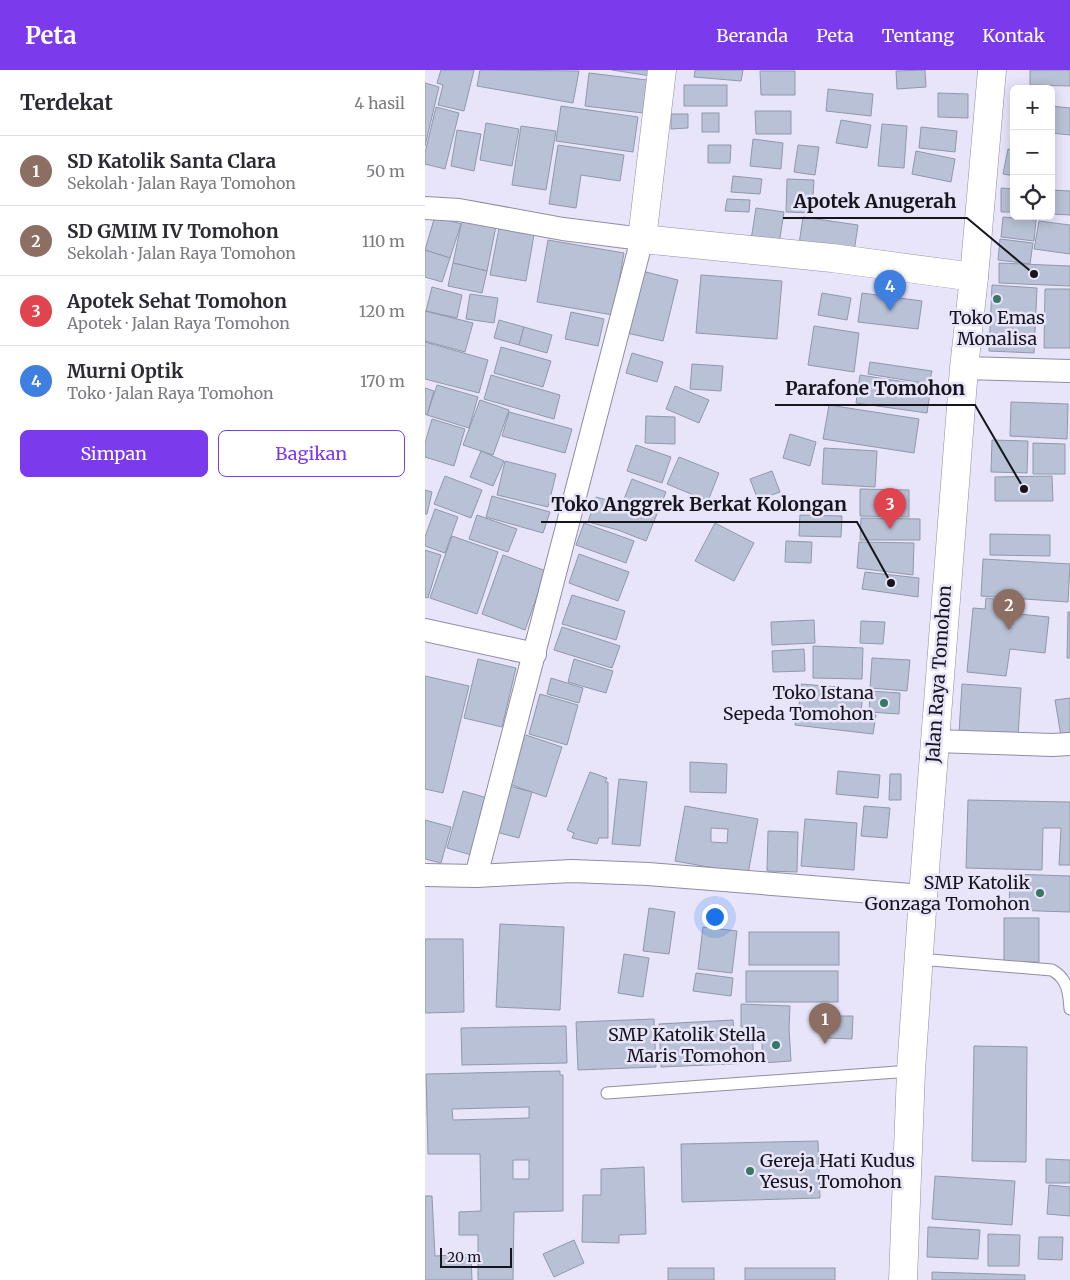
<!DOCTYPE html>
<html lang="id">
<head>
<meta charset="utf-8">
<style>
	:root { --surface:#fff; --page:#f7f7f7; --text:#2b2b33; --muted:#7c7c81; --line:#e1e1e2; --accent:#7c3aed }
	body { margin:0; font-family:Merriweather,serif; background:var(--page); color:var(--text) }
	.controls { position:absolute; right:15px; top:15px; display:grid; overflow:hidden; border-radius:8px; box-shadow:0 2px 12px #0003 }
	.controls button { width:45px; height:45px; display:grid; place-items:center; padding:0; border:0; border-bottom:1px solid var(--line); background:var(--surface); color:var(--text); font:25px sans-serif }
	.scale { position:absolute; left:15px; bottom:12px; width:72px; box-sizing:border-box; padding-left:5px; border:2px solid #16151c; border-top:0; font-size:14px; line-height:18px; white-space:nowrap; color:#16151c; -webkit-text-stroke:4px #e8e5fb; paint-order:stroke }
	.you { position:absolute; left:289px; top:846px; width:18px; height:18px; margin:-12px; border:4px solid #fff; border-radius:50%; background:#1a73e8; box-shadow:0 0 0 8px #1a73e833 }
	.badge { display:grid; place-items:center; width:32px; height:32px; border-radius:50%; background:var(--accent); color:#fff; font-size:16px; font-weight:700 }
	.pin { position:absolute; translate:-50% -41px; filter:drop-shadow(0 1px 2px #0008) }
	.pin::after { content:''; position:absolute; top:26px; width:18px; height:15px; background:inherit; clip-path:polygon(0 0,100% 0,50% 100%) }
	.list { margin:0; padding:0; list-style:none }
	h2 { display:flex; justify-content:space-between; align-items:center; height:65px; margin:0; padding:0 20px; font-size:21px }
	h2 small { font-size:16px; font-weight:400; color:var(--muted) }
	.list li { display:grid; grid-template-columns:32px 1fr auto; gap:15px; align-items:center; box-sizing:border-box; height:70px; padding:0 20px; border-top:1px solid var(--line) }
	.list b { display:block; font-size:19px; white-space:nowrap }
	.list p { margin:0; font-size:16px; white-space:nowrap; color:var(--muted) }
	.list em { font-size:16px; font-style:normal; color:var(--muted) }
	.actions { display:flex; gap:10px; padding:15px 20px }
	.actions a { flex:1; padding:11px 0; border:1px solid var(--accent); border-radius:8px; text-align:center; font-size:18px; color:var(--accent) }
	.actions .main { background:var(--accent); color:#fff }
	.icon { flex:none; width:28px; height:28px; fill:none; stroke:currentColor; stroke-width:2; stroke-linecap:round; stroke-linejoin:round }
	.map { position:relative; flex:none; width:645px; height:1210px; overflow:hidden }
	header { display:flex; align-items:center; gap:30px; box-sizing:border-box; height:70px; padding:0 25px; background:var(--accent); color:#fff }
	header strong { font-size:24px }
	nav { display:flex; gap:28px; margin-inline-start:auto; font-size:18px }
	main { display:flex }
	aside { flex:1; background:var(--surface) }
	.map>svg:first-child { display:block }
</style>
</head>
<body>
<header>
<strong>Peta</strong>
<nav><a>Beranda</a><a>Peta</a><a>Tentang</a><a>Kontak</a></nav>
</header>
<main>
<aside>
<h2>Terdekat<small>4 hasil</small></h2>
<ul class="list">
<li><span class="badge" style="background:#8d6e63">1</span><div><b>SD Katolik Santa Clara</b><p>Sekolah · Jalan Raya Tomohon</p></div><em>50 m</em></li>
<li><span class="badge" style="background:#8d6e63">2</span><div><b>SD GMIM IV Tomohon</b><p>Sekolah · Jalan Raya Tomohon</p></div><em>110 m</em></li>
<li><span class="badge" style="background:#e0444e">3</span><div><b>Apotek Sehat Tomohon</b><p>Apotek · Jalan Raya Tomohon</p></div><em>120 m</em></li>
<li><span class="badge" style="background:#3f7fe0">4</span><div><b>Murni Optik</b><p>Toko · Jalan Raya Tomohon</p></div><em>170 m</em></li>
</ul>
<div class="actions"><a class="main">Simpan</a><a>Bagikan</a></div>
</aside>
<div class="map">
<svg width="645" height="1210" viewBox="0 0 645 1210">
	<rect width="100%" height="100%" fill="#e8e5fb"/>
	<g fill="#b8c1d5" stroke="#9098ac" fill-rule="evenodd">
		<polygon points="16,0 49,0 39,41 13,35 18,15 12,13"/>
		<polygon points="55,0 154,1 148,33 52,16"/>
		<polygon points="187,0 227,0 226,6"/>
		<polygon points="270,0 318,0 316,11 269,7"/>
		<polygon points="500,0 501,17 472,19 471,1"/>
		<polygon points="605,0 645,0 645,16 605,15"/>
		<polygon points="335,1 370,1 370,25 336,25"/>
		<polygon points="164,3 222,10 218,43 160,36"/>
		<polygon points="0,13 14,17 0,76"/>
		<rect x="259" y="15" width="43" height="21"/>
		<polygon points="403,19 448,24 446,46 401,41"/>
		<polygon points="513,23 543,24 543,48 513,47"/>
		<polygon points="136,36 213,47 208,82 131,71"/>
		<polygon points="626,36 645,38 645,65 626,63"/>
		<polygon points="11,37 34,43 20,99 0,94 0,83"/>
		<polygon points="330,41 366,41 366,64 331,64"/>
		<rect x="277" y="43" width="17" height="19"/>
		<polygon points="246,44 263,44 263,58 246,59"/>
		<polygon points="416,50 446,55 442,78 411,73"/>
		<polygon points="61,53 94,59 87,96 55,90"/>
		<polygon points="457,54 482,56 479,98 453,96"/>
		<polygon points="96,56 131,61 121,120 87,115"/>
		<polygon points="496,57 532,61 530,82 494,78"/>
		<polygon points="32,60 56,64 49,101 26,96"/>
		<polygon points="328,69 358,73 356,99 325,96"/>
		<polygon points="133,75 199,85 195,111 156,105 151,138 124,134"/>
		<polygon points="283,75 306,75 305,93 283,93"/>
		<polygon points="373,75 394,77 390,105 369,102"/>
		<polygon points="583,79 589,80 589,106 578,104"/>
		<polygon points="491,81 530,89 526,112 487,104"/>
		<polygon points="308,106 337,109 335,124 306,122"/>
		<polygon points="362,109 389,110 387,143 361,142"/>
		<polygon points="576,118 589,119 589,142 576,142"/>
		<polygon points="626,120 645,121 645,145 626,144"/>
		<polygon points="302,129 325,130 324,142 300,141"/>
		<polygon points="331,138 359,142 354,174 326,170"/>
		<polygon points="38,145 72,151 62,201 28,193"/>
		<polygon points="10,146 36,154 25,188 0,180"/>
		<polygon points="378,147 433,155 429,182 374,174"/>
		<polygon points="578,147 611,150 609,171 576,167"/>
		<polygon points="614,151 645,155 645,184 609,179"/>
		<polygon points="75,153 110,159 101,211 65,205"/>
		<polygon points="575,169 608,173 605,194 573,190"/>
		<polygon points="123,170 199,183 188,245 112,232"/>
		<polygon points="0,180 25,188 17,212 0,207"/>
		<polygon points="28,193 62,201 57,223 23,216"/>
		<polygon points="574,193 645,196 645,216 574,213"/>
		<polygon points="213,200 253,210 238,271 197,262"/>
		<polygon points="276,205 357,211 352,269 271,263"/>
		<polygon points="567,215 612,218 609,283 564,281"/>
		<polygon points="7,217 37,225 32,248 1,241"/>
		<polygon points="620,219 645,219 645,278 619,278"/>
		<polygon points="397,223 426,228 422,250 393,245"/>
		<polygon points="437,223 497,231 493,259 433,252"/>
		<polygon points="45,224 73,228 69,253 41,249"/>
		<polygon points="0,241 48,253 40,282 0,271"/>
		<polygon points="146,242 179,249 173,276 140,269"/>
		<polygon points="74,250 99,257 94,275 69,268"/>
		<polygon points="389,256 434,263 429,302 383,295"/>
		<polygon points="99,257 127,265 122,283 94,275"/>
		<polygon points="0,272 63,290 54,323 0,309"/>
		<polygon points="76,277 126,291 118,317 69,303"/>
		<polygon points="207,283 238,292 232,312 201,303"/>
		<polygon points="445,292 507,301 504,314 443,304"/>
		<polygon points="267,294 298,296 296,321 265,319"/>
		<polygon points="66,305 135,325 129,349 59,329"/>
		<polygon points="435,305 506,316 502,343 431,333"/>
		<polygon points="12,315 53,327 44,358 2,345"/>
		<polygon points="250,316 284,330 274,353 241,339"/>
		<polygon points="0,318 9,321 2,345 0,344"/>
		<polygon points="55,330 84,340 68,385 38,375"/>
		<polygon points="586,332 643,334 642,369 585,366"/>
		<polygon points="404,335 494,349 489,383 398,369"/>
		<polygon points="84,342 147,359 140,383 77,366"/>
		<polygon points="221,346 250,347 250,374 220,373"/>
		<polygon points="7,349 40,359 29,396 0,387 0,373"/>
		<polygon points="365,364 391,372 385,396 358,388"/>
		<polygon points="567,370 603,371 602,403 566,402"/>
		<polygon points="608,373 640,374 640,404 608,404"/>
		<polygon points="211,375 246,387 237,413 202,401"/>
		<polygon points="399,378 452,381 450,417 397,414"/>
		<polygon points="56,381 79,391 68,416 45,407"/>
		<polygon points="254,387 294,403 283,431 242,414"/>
		<polygon points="80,391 131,404 123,437 72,425"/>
		<polygon points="347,401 355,422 333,430 325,409"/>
		<polygon points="20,406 57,420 46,448 9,434"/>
		<polygon points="627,406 628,431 570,431 570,407"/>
		<polygon points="207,409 241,422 221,471 193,460 163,452 171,427 197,434"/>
		<polygon points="435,419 484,420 484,447 435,446"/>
		<polygon points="0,420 7,422 2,444 0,444"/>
		<polygon points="67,426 125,442 118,463 61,447"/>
		<polygon points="10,439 33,447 20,483 0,476 0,467"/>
		<polygon points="52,445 92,459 83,482 44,469"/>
		<polygon points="375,445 417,446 416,467 374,466"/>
		<polygon points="436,448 495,449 495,470 435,470"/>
		<polygon points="159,453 209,471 201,493 151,475"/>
		<polygon points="290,453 329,473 309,511 270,491"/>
		<polygon points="565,464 625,465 625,486 565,485"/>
		<polygon points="27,466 73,482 52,544 5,528"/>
		<polygon points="361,471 387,472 386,493 360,492"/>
		<polygon points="434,472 489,473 488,505 432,498"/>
		<polygon points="0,480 16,485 3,528 0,527"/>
		<polygon points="154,484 204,502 193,531 144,513"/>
		<polygon points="78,485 121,501 100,560 57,544"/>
		<polygon points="558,489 645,494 643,532 556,526"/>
		<polygon points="440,502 494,508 493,527 437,519"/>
		<polygon points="147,525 200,541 191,570 137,554"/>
		<polygon points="561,528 585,531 584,543 624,547 620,583 585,579 581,606 542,602 548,538 560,539"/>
		<polygon points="643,542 645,542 645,588 642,588"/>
		<polygon points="389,550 390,573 347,575 346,552"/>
		<polygon points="436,551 460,552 458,574 435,573"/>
		<polygon points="137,557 195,576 187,598 129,580"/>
		<polygon points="388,576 438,578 437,609 388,608"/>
		<polygon points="379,579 380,601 348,602 347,581"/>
		<polygon points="447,588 485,590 482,621 445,618"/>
		<polygon points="53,589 91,598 77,657 39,648"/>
		<polygon points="149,589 188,601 181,623 143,612"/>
		<polygon points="0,606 44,616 18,723 0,719"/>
		<polygon points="126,608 158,618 154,633 122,624"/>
		<polygon points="376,614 438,619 436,644 451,645 448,664 370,655 372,636 374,636"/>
		<polygon points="537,614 596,618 593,667 534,663"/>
		<polygon points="445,621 475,623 474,644 444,642"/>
		<polygon points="115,624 153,635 142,675 104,664"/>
		<polygon points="645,628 645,664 636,666 630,630"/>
		<polygon points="98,664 137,677 121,727 81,713"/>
		<polygon points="265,692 302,694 301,723 265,722"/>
		<polygon points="413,701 455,705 453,728 411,724"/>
		<polygon points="165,702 182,708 180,712 183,712 183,768 174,768 172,774 147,768 149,763 142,760"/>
		<polygon points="465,704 476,704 476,730 464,730"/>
		<polygon points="194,709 222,712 215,776 187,774"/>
		<polygon points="80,715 107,722 94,768 67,761"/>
		<polygon points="38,721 66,729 50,786 22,778"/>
		<polygon points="543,730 645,732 645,795 634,795 636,758 618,758 617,800 541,798"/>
		<path d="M260 736 333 749 323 804 250 791ZM286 758 303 759 302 773 286 772Z"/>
		<polygon points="439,736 465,738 462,768 436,766"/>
		<polygon points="380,749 432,753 429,800 376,796"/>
		<polygon points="0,750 26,757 16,793 0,789"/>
		<polygon points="343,761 373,762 372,802 342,801"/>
		<polygon points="585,804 645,806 645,842 584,840"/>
		<polygon points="224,838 250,842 244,884 218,881"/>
		<rect x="579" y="848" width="35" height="44"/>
		<polygon points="75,854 139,857 135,940 71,937"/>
		<polygon points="278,857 312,861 307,903 273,899"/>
		<rect x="324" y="862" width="90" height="33"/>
		<polygon points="0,869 38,869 39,942 0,943"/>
		<polygon points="199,884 224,888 218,927 193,923"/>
		<rect x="321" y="901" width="92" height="31"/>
		<polygon points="271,903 308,908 306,926 268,921"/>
		<polygon points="316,934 365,936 364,959 366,991 337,993 337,958 316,957"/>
		<polygon points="404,946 428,946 427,969 403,968"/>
		<polygon points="229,949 231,997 153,1000 151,952"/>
		<polygon points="308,950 309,961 328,961 328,993 236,997 234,954"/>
		<polygon points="141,956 142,993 37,995 36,958"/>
		<polygon points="549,976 602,977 601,1092 547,1091"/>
		<path d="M135 1001V1005H138V1141L89 1142 88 1210H53V1165H34V1142L56 1141 55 1084H3L1 1004ZM104 1037V1048L28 1050 27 1039ZM88 1090H104V1109H88Z"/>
		<polygon points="393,1071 395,1128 257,1132 256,1074"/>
		<polygon points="621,1089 645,1090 645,1113 621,1113"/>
		<polygon points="219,1097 221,1164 194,1165 194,1173 157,1172 158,1125 176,1125 176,1099"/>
		<polygon points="510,1106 590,1111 587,1155 507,1149"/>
		<polygon points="624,1115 645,1117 645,1146 622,1144"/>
		<polygon points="0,1126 7,1126 10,1186 46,1184 47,1210 0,1210"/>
		<polygon points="503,1157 555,1160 553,1189 502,1187"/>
		<polygon points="563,1164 595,1165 594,1196 563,1196"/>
		<polygon points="614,1167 638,1167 637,1190 613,1189"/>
		<polygon points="149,1170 159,1193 129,1207 118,1184"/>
		<rect x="243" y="1198" width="46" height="12"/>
		<rect x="320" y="1198" width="90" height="12"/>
		<polygon points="507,1202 600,1205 600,1210 507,1210"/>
	</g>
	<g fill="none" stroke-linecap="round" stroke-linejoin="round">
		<g stroke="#908da2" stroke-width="13">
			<g id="service">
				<path d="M494 889 627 900C643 909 644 923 645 939"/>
				<polyline points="182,1023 486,1001"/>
			</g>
		</g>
		<g stroke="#908da2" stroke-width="24">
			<g id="minor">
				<polyline points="0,138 34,140 138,159 217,169 51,806 147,801 223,804 498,826"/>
				<polyline points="539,298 645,301"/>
				<polyline points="0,560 110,584"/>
				<polyline points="509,671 628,675 645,674"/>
				<polyline points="0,805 51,806"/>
			</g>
		</g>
		<g stroke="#908da2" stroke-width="29">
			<polyline id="primary" points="237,0 217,169 407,188 549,207"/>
		</g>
		<g stroke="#908da2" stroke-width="29">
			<polyline id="trunk" points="478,1210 486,1001 498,826 539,298 549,207 567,0"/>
		</g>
		<use href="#service" stroke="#fff" stroke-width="11"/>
		<use href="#minor" stroke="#fff" stroke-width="22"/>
		<use href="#primary" stroke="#fff" stroke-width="28"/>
		<use href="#trunk" stroke="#fff" stroke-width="28"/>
	</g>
	<g fill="#387764" stroke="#e8e5fb" stroke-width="2">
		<circle cx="572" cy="229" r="5"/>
		<circle cx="459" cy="633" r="5"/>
		<circle cx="615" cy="823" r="5"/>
		<circle cx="351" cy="975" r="5"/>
		<circle cx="325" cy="1101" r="5"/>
	</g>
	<g text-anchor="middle" stroke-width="5" stroke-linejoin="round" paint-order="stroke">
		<g font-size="18" fill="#16151c" stroke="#e8e5fb" text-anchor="end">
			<text x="572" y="254" text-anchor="middle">Toko Emas<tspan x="572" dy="21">Monalisa</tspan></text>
			<text x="449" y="629">Toko Istana<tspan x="449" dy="21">Sepeda Tomohon</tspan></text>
			<text x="605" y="819">SMP Katolik<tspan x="605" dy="21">Gonzaga Tomohon</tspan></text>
			<text x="341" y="971">SMP Katolik Stella<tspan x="341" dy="21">Maris Tomohon</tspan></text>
			<text x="335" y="1097" text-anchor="start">Gereja Hati Kudus<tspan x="335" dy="21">Yesus, Tomohon</tspan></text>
		</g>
		<g font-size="18" fill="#16151c" stroke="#e8e5fb">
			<text transform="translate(514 604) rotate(-86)" y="6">Jalan Raya Tomohon</text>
		</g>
	</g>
	<path fill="none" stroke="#16151c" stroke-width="2" d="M609 204L542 148H358M599 419L550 335H350M466 513L432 452H116"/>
	<g fill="#16151c" stroke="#e8e5fb" stroke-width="2">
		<circle cx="609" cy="204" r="5"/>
		<circle cx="599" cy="419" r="5"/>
		<circle cx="466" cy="513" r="5"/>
	</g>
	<g font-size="19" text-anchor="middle" font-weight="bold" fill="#16151c" stroke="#e8e5fb" stroke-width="5" stroke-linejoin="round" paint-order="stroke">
		<text x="450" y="138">Apotek Anugerah</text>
		<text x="450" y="325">Parafone Tomohon</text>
		<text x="274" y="441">Toko Anggrek Berkat Kolongan</text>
	</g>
</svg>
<div class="controls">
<button>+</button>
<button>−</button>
<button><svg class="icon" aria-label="locate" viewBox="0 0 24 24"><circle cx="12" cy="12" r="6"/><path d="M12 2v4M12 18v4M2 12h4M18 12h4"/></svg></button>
</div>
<div class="scale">20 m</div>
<div class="you"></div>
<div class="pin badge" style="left:400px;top:974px;background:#8d6e63">1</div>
<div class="pin badge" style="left:584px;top:560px;background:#8d6e63">2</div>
<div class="pin badge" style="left:465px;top:459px;background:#e0444e">3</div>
<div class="pin badge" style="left:465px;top:241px;background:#3f7fe0">4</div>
</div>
</main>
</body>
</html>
